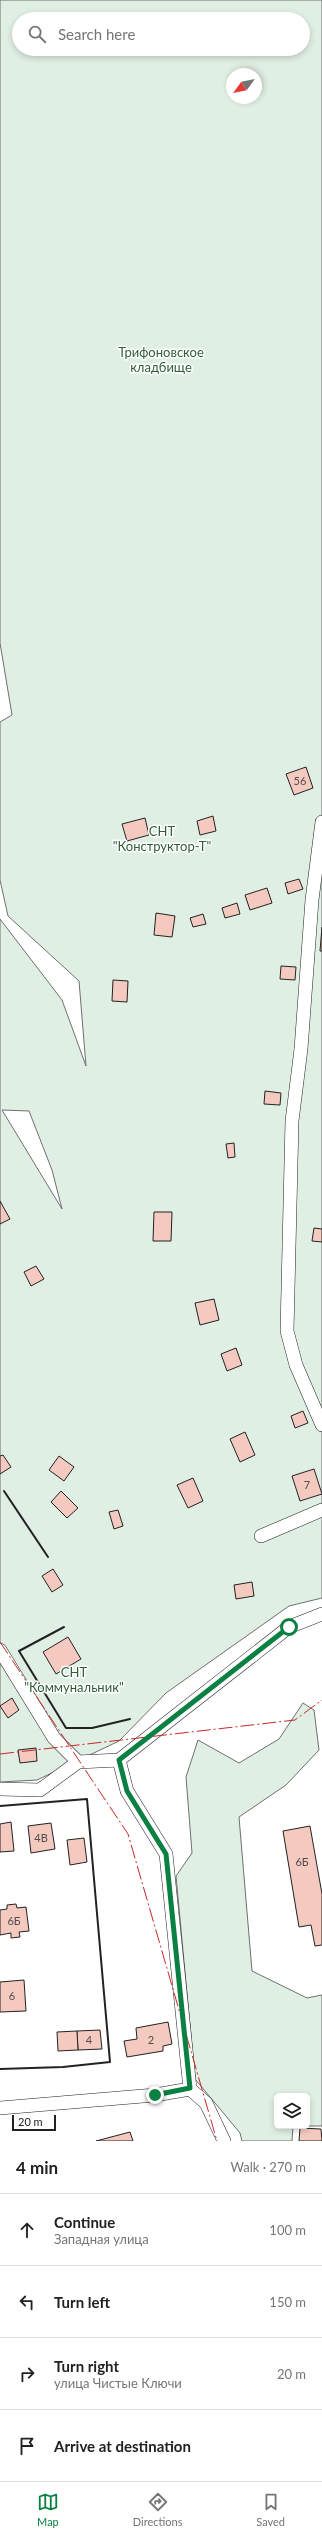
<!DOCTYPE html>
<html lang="en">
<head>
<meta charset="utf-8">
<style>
	:root { --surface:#fff; --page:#f6f6f6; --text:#202124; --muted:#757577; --line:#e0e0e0; --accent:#0b8043 }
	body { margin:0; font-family:Lato,sans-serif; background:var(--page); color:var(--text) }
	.controls { position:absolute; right:12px; bottom:12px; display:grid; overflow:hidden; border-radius:6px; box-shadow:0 2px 6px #0003 }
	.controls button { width:36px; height:36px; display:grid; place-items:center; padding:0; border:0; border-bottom:1px solid var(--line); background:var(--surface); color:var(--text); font:20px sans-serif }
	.compass { position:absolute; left:226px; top:68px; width:36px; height:36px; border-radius:50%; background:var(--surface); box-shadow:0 2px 6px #0003; rotate:237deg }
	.scale { position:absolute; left:12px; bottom:10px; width:44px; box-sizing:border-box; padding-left:4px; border:2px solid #222; border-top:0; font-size:11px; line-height:14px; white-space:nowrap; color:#222; -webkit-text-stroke:3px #fff; paint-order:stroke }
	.stop { position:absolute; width:12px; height:12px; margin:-9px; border:3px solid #0b8043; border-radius:50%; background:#fff }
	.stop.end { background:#0b8043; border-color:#fff; box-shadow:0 1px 4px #0008 }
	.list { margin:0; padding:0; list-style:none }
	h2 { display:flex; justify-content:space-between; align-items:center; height:52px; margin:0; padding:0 16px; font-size:17px }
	h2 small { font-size:13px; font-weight:400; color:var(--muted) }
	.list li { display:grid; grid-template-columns:26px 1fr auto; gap:12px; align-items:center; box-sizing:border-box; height:72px; padding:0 16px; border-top:1px solid var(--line) }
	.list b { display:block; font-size:15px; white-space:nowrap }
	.list p { margin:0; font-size:13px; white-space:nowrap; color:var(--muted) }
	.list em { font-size:13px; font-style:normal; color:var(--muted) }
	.icon { flex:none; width:22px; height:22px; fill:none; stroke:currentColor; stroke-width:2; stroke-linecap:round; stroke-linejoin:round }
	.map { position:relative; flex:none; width:322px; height:2141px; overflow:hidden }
	.search { position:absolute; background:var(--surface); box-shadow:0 2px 6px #0003; left:12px; right:12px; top:12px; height:44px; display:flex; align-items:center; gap:10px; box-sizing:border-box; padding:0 14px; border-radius:22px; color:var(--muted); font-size:15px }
	.sheet { height:340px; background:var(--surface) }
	nav { display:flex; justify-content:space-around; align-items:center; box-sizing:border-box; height:56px; border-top:1px solid var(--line); background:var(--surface); font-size:11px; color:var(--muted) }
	nav a { display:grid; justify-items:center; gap:2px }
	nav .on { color:var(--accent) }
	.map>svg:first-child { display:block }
</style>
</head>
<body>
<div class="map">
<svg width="322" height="2141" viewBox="0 0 322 2141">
	<rect width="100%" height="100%" fill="#fff"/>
	<g fill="#e0efe3" stroke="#6f6f6f" fill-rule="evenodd">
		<path d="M0 0H322V1598L289 1606 166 1693 119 1741 37 1780 0 1782V919L62 1000 86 1066 79 981 8 916 0 880V722L12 715 0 643ZM19 19H303V49H19ZM232 74H256V98H232ZM2 1110 29 1111 52 1170 62 1209Z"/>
		<polygon points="303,1703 314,1710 319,1750 286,1785 239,1817 252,1971 307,1998 322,1995 322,2126 298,2126 307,2126 307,2096 277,2096 277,2126 293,2126 292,2141 242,2141 240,2133 195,2079 176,1876 192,1853 186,1777 198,1740 239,1763 279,1739"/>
	</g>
	<g fill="#f3c9c0" stroke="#222">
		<polygon points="306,767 313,788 294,795 286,774"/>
		<polygon points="213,816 216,831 200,835 197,821"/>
		<polygon points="145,818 149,835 127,841 122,824"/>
		<polygon points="299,879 303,889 288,894 285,883"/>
		<polygon points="267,888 272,903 250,910 245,895"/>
		<polygon points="237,903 240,914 225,918 222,908"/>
		<polygon points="156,913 175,916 172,937 154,935"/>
		<polygon points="203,914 206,924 193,927 190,918"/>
		<polygon points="322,927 322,951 320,951"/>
		<polygon points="281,966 296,967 295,980 280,979"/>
		<polygon points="113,980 128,981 127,1002 112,1001"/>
		<polygon points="265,1091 281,1093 280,1105 264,1104"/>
		<polygon points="234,1143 235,1157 228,1158 226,1144"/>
		<polygon points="0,1201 10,1219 0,1224"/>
		<polygon points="154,1212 172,1212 171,1241 153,1241"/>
		<polygon points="314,1228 322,1229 322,1242 312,1241"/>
		<polygon points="36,1266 44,1279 31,1286 24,1272"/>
		<polygon points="214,1299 219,1320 200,1325 195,1303"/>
		<polygon points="236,1348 242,1365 227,1371 221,1354"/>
		<polygon points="303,1411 308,1423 295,1428 291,1416"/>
		<polygon points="245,1432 255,1455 240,1462 230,1439"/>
		<polygon points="3,1455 11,1467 0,1474 0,1456"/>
		<polygon points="59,1456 74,1467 64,1481 49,1470"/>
		<polygon points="314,1469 322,1494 300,1501 292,1476"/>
		<polygon points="193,1478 203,1501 188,1508 177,1485"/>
		<polygon points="61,1491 78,1508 67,1518 51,1502"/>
		<polygon points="118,1510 123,1526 114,1529 109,1512"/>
		<polygon points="53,1569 63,1585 52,1592 42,1576"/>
		<polygon points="252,1582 254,1596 236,1599 234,1585"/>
		<polygon points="68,1637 81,1659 56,1674 43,1652"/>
		<polygon points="12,1698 19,1710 8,1718 0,1706"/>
		<polygon points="36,1748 37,1761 20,1763 18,1750"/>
		<polygon points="11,1822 14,1851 0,1852 0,1824"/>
		<polygon points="51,1823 55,1849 31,1853 28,1826"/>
		<polygon points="310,1826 322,1894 322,1945 315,1946 311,1925 299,1927 283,1831"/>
		<polygon points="84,1838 87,1862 70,1865 67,1840"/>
		<polygon points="16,1904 17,1908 26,1907 29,1931 19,1932 20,1937 11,1938 11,1933 0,1935 0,1910 7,1909 7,1905"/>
		<polygon points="24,1980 26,2011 0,2012 0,1982"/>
		<polygon points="168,2022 172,2044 163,2046 163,2051 127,2057 124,2041 137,2039 136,2028"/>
		<polygon points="100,2030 102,2049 78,2050 77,2031"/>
		<polygon points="77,2031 78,2050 58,2051 57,2032"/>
		<polygon points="300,2128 321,2129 322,2141 299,2141"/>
		<polygon points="130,2132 133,2141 96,2141"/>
	</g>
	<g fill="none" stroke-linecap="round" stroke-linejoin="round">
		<g stroke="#222" stroke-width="14">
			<g id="minor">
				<polyline points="322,822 312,900 301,1049 292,1121 287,1331 296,1365 322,1425"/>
				<polyline points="261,1536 322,1510"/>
				<polyline points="0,1650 54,1738 78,1762"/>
				<polyline points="119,1760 127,1791 166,1854 190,2089 206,2103 224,2141"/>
				<polyline points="0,1789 40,1790 78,1762 119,1760 289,1627 322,1614"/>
				<polyline points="0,2108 155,2095 190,2089"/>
			</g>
		</g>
		<use href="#minor" stroke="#fff" stroke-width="13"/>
		<g stroke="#222" stroke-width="2">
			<polyline points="4,1491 48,1557"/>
			<polyline points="64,1627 19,1651 66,1728 92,1728 130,1719"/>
			<polyline points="0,1806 87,1799 110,2062 63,2067 0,2069"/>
		</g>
		<g stroke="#c62828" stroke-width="1" stroke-dasharray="14 3 2 3" stroke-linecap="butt">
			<polyline points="0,1642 128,1834 217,2141"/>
			<polyline points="0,1754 295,1720 322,1700"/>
		</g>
	</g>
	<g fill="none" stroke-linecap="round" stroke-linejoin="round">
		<polyline stroke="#0b8043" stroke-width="5" points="155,2095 190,2088 166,1854 127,1791 119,1760 289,1627"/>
	</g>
	<g text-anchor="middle" stroke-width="3" stroke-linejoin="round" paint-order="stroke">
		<g font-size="11" fill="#564c4a">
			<text x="300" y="785">56</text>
			<text x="307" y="1489">7</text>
			<text x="41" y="1842">4В</text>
			<text x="302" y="1866">6Б</text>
			<text x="14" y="1925">6Б</text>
			<text x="12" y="2000">6</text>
			<text x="89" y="2044">4</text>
			<text x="151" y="2044">2</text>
		</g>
		<g font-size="13" fill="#2f5e38" stroke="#fff">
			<text x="161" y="357">Трифоновское<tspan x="161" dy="15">кладбище</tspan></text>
			<text x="162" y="836">СНТ<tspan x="162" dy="15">"Конструктор-Т"</tspan></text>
			<text x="74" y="1677">СНТ<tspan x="74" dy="15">"Коммунальник"</tspan></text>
		</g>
	</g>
</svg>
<div class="controls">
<button><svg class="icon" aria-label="layers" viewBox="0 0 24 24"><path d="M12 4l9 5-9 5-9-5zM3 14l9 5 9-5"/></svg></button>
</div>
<svg class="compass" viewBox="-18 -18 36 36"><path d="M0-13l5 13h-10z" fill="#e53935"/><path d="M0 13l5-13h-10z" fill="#757577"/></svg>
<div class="scale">20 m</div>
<div class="stop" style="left:289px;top:1627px"></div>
<div class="stop end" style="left:155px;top:2095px"></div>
<div class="search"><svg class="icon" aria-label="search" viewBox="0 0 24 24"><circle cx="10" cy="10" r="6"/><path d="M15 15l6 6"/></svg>Search here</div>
</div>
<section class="sheet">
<h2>4 min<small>Walk · 270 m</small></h2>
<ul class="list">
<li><svg class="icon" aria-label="ahead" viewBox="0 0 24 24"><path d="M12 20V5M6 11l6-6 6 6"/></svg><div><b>Continue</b><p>Западная улица</p></div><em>100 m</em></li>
<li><svg class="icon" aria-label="left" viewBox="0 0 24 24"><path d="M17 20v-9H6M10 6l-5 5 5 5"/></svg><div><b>Turn left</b></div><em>150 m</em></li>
<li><svg class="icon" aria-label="right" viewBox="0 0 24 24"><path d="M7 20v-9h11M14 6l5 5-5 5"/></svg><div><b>Turn right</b><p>улица Чистые Ключи</p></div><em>20 m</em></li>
<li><svg class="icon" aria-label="arrive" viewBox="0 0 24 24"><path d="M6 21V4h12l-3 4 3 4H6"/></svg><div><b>Arrive at destination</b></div></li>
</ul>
</section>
<nav>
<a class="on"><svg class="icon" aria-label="map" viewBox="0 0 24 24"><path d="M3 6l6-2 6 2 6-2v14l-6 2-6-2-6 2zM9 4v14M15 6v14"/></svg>Map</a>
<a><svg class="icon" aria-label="directions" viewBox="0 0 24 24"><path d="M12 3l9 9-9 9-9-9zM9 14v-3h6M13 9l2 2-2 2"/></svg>Directions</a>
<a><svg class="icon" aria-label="saved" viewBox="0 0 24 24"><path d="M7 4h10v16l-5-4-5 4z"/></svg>Saved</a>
</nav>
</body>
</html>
